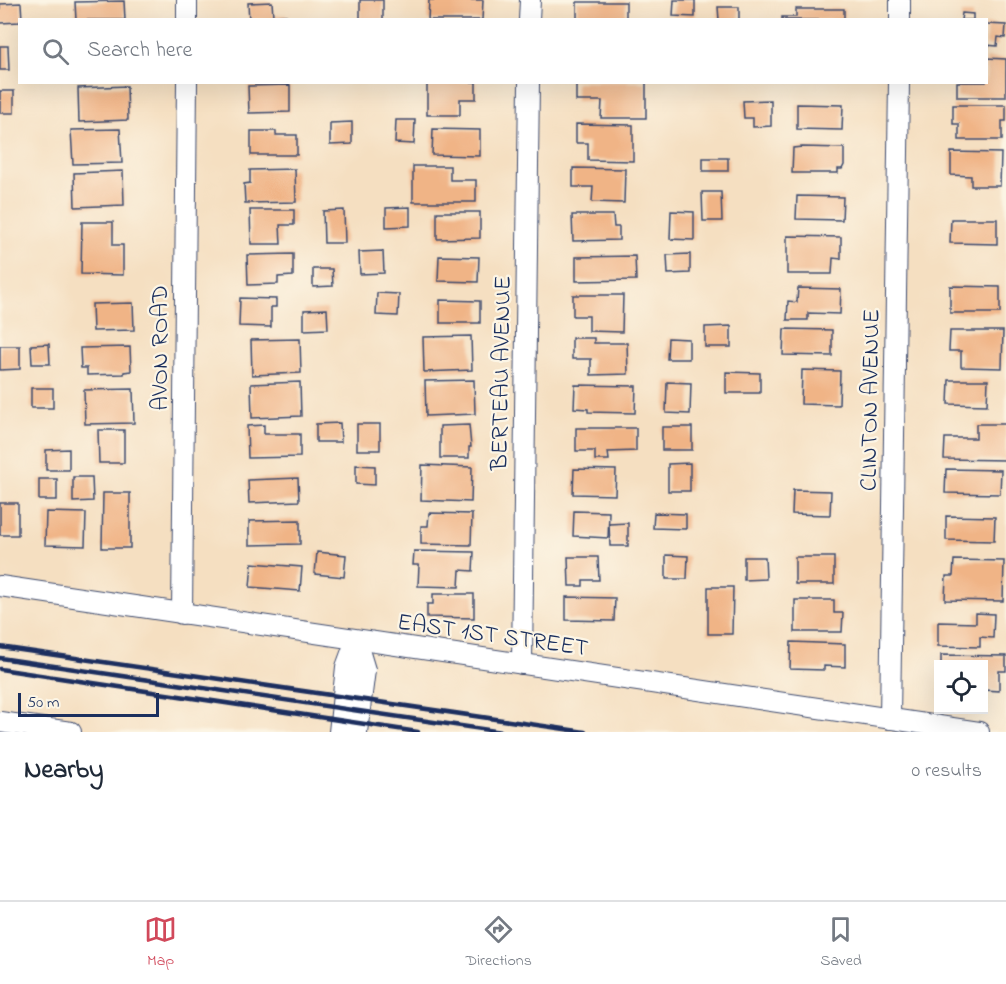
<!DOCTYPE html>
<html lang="en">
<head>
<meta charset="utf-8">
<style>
	:root { --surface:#fff; --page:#f6f6f7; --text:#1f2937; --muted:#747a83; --line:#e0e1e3; --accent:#d1495b }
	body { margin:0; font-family:"Indie Flower",sans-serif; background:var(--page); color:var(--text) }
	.controls { position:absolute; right:18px; bottom:18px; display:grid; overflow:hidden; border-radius:0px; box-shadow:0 6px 24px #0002 }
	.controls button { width:54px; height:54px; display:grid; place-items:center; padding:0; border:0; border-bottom:2px solid var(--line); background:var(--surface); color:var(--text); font:30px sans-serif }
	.scale { position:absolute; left:18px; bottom:15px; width:141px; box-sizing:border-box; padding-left:6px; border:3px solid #1b2f5e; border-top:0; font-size:16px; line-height:21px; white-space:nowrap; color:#1b2f5e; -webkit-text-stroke:4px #fcf5e5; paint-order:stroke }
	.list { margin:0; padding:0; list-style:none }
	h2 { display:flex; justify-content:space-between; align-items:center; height:78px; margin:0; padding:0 24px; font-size:26px }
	h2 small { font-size:20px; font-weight:400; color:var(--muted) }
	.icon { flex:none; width:33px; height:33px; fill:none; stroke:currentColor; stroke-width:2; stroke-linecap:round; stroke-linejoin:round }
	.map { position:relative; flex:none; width:1006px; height:732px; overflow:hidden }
	.search { position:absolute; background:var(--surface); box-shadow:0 6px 24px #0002; left:18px; right:18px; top:18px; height:66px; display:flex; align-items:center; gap:15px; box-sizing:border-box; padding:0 21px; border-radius:0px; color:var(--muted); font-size:22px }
	.sheet { height:168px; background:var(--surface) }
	nav { display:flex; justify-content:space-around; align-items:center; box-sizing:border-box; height:84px; border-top:2px solid var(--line); background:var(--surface); font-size:16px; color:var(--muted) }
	nav a { display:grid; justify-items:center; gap:3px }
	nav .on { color:var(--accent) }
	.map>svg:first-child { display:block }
</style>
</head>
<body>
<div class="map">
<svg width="1006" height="732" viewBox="0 0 1006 732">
	<rect width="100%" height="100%" fill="#fcf5e5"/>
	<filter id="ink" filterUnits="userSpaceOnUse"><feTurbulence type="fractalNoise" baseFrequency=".0167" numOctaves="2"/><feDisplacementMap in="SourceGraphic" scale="12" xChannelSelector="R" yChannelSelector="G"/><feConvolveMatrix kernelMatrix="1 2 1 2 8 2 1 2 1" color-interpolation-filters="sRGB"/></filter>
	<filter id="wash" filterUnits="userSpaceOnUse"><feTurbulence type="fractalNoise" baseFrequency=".008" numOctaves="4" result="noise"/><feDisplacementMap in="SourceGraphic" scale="24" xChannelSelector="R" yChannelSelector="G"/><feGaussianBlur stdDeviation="1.35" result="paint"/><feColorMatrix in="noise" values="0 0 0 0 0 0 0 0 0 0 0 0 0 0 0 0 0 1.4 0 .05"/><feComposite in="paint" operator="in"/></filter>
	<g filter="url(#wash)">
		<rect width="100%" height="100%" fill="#f5dfc1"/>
		<g id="blocks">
			<g fill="#f0b486">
				<rect x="360" y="0" width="23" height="20"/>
				<polygon points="429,0 483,0 482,20 428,20"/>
				<polygon points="674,0 695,0 695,17 673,16"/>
				<polygon points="124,1 125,20 76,20 75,2"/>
				<polygon points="272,2 273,16 286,15 286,20 249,20 248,3"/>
				<rect x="577" y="2" width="49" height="18"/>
				<polygon points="21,3 22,20 20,20 20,22 0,23 0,4"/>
				<polygon points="718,7 739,7 739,20 719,20"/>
				<polygon points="796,9 844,9 844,20 782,20 782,17 796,17"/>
				<polygon points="962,13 973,14 973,20 961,20"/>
				<polygon points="986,24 1006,25 1005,38 998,37 997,46 986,45"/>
				<polygon points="0,46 8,46 9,70 0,70"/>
				<polygon points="986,58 1006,59 1006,97 957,97 957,82 986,82"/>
				<polygon points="427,82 476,82 476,99 460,99 460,115 427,115"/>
				<polygon points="576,82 646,82 646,118 601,118 602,101 576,101"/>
				<polygon points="290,85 290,112 249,113 248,86"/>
				<polygon points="127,86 128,120 79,122 78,88"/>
				<rect x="0" y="91" width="14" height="22"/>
				<polygon points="771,100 771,126 753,127 753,118 744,118 743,101"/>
				<polygon points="797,104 843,105 842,130 797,129"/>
				<polygon points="953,105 1006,105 1006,121 1002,121 1002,140 959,140 959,124 953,124"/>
				<polygon points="396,120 415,120 414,144 395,143"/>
				<polygon points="352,122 352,144 330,145 330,123"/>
				<polygon points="576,124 633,125 633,161 588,160 588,143 576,143"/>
				<polygon points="120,129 122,163 73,164 71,130"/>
				<polygon points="433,129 480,130 480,156 432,155"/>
				<polygon points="251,131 276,131 276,135 297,135 297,155 251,155"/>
				<polygon points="802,147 844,148 844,165 842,169 838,169 838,173 792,173 793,148"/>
				<polygon points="951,152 1001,153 1000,186 971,186 971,176 951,175"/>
				<rect x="703" y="158" width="25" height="13"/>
				<polygon points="413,166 450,166 450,180 476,180 476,202 413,202"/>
				<polygon points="573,168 625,169 624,203 592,202 593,187 573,187"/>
				<polygon points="295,169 296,202 245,203 244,184 250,183 250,170"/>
				<polygon points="123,171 124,205 75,207 74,173"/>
				<polygon points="702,192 721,192 722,221 703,221"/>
				<polygon points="797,196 843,197 842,220 796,219"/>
				<polygon points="410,207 410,226 386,227 386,208"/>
				<polygon points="250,210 294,210 294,225 280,225 281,244 251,244"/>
				<polygon points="344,210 345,243 324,243 323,211"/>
				<polygon points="671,211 694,212 694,240 670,239"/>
				<polygon points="437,212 480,212 480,238 437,239"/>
				<polygon points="572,215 613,215 614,227 619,227 619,240 573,241"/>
				<polygon points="951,219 997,219 997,244 950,243"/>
				<polygon points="82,222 113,222 113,245 123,245 123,275 81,274"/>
				<polygon points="787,236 841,237 841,259 833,258 832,274 787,274"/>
				<polygon points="383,251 384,273 360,274 359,252"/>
				<polygon points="293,254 293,276 278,277 278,284 248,285 247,255"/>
				<polygon points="690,254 690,273 668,274 667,255"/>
				<polygon points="439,256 479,257 478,282 438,281"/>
				<polygon points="635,256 636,280 576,281 576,257"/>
				<polygon points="313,269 332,269 333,286 313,287"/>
				<polygon points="950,286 1000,287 1000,313 950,313"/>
				<polygon points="798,288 841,289 840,314 808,313 808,320 787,320 788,301 797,302"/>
				<polygon points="377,293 399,294 398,316 376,315"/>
				<polygon points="573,295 623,295 622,332 589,331 589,316 573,316"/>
				<polygon points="240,298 276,299 276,307 271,307 271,327 239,326"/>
				<polygon points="440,300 480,301 480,323 440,323"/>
				<polygon points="133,303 134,330 93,331 92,304"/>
				<polygon points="327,309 328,329 304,330 304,310"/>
				<polygon points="731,326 731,347 705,347 705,327"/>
				<polygon points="784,329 832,330 832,356 783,355"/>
				<polygon points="950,331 1003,331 1002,368 961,367 961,351 949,351"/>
				<polygon points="471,336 472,370 424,372 423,337"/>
				<polygon points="572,338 594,338 594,343 627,343 628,374 591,375 591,359 572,359"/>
				<polygon points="668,338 689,339 689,359 667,359"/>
				<polygon points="300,339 301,373 252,375 251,340"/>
				<polygon points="49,344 50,364 32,364 31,345"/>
				<polygon points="0,346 20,346 20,369 0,370"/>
				<polygon points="130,347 131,371 124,372 124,374 87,375 87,368 81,368 80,348"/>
				<polygon points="802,370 840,371 839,405 801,404"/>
				<polygon points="726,372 760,373 760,393 726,393"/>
				<polygon points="474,380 475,414 426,416 425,381"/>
				<polygon points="949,380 988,380 987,405 948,404"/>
				<polygon points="300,382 301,416 252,418 251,384"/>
				<polygon points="667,382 691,383 690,414 666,413"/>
				<polygon points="575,385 636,386 635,413 588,412 588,409 574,408"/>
				<rect x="31" y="388" width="22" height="20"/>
				<polygon points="133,389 134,423 85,424 84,390"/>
				<polygon points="340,423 341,442 316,442 316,424"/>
				<rect x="357" y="424" width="23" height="26"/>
				<polygon points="976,424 1006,424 1006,460 944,459 945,438 976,438"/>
				<polygon points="264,425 264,434 300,434 300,457 248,458 247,426"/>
				<polygon points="469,425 471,447 469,447 469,458 440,458 440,426"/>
				<rect x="662" y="427" width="30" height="23"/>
				<polygon points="576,428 636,428 636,451 608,452 609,460 595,460 595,451 576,451"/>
				<polygon points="98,430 124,430 124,463 99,463"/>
				<polygon points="69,449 69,470 46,470 46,450"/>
				<polygon points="690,463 690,491 668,491 668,464"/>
				<polygon points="356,465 375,466 375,485 356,484"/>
				<polygon points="422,465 472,467 471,502 421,500"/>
				<polygon points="574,469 616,470 615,495 573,494"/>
				<polygon points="946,469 1001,470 1000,494 945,493"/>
				<polygon points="73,477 92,477 93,501 73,502"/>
				<polygon points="298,478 299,501 249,503 248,480"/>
				<rect x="39" y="479" width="18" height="21"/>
				<polygon points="793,490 831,491 830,515 792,514"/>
				<polygon points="103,493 130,493 130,548 102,548"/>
				<rect x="0" y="503" width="18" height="32"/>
				<polygon points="574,511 609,512 608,538 573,536"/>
				<polygon points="46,512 86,513 85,546 45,545"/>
				<polygon points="429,513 472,514 471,545 421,544 421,526 428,526"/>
				<polygon points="654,513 686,514 686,529 653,528"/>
				<polygon points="946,516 995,517 994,541 946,540"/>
				<polygon points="300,520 300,544 249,545 249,521"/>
				<polygon points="628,523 628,546 610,546 609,524"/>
				<polygon points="414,551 474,552 473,571 460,570 459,587 418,586 419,565 413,565"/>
				<polygon points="317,552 346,555 344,577 315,574"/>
				<polygon points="666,555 688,556 687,579 666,579"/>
				<polygon points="568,557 598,557 599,580 583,580 583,586 569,586"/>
				<polygon points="744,557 765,557 766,579 744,580"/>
				<rect x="795" y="557" width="39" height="27"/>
				<polygon points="954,560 1004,561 1003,601 945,600 946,576 953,576"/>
				<polygon points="252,563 302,567 300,591 250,587"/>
				<polygon points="708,587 733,587 732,634 708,634"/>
				<polygon points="433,594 474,594 474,618 427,617 427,604 433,604"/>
				<polygon points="566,597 615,598 614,621 566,620"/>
				<polygon points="795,600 834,600 834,613 843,613 842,632 795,632"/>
				<polygon points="976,613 994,614 993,638 980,637 980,647 938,646 938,622 976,623"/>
				<polygon points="791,642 845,644 845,667 824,666 824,670 790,669"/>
				<polygon points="941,655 1006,656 1006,671 999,671 999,691 984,690 984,664 941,664"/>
			</g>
		</g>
	</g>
	<g filter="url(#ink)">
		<use href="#blocks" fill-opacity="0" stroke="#3c496d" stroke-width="1.5"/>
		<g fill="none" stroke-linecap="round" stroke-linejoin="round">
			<g stroke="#3c496d" stroke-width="22">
				<g id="minor">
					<polyline points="187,20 187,0"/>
					<polyline points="529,20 530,0"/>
					<polyline points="900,20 900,0"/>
					<polyline points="0,586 979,732"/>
					<polyline points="182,614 187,82"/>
					<polyline points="356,640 365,670 357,732"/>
					<polyline points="522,664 529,82"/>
					<polyline points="890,719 899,82"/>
					<polyline points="0,722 71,732"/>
					<polyline points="339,732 346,667 356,640"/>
				</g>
			</g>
			<use href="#minor" stroke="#fff" stroke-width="20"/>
			<g stroke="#1b2f5e" stroke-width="4.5">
				<polyline points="0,647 585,732"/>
				<polyline points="0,658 502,732"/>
				<polyline points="0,669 418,732"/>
			</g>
		</g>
	</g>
	<g text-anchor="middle" stroke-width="4.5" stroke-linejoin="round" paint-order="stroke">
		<g font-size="24" fill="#1b2f5e" stroke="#fcf5e5">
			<text transform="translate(159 348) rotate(-90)" y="8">AVON ROAD</text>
			<text transform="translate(500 373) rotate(-89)" y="8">BERTEAU AVENUE</text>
			<text transform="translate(869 400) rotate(-89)" y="8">CLINTON AVENUE</text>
			<text transform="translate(493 634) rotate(8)" y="8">EAST 1ST STREET</text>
		</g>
	</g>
</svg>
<div class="controls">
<button><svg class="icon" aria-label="locate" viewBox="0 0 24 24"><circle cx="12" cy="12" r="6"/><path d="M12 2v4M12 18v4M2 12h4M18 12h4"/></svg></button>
</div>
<div class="scale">50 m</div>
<div class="search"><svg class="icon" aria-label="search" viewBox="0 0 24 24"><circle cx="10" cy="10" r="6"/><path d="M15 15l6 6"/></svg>Search here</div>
</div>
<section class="sheet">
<h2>Nearby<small>0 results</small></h2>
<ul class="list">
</ul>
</section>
<nav>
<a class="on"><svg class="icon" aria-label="map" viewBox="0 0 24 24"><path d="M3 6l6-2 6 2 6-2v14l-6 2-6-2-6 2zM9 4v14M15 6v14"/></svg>Map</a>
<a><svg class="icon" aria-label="directions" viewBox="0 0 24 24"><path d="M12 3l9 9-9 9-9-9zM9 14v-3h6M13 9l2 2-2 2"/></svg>Directions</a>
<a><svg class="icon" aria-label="saved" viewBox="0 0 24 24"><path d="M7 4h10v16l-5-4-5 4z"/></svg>Saved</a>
</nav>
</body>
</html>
